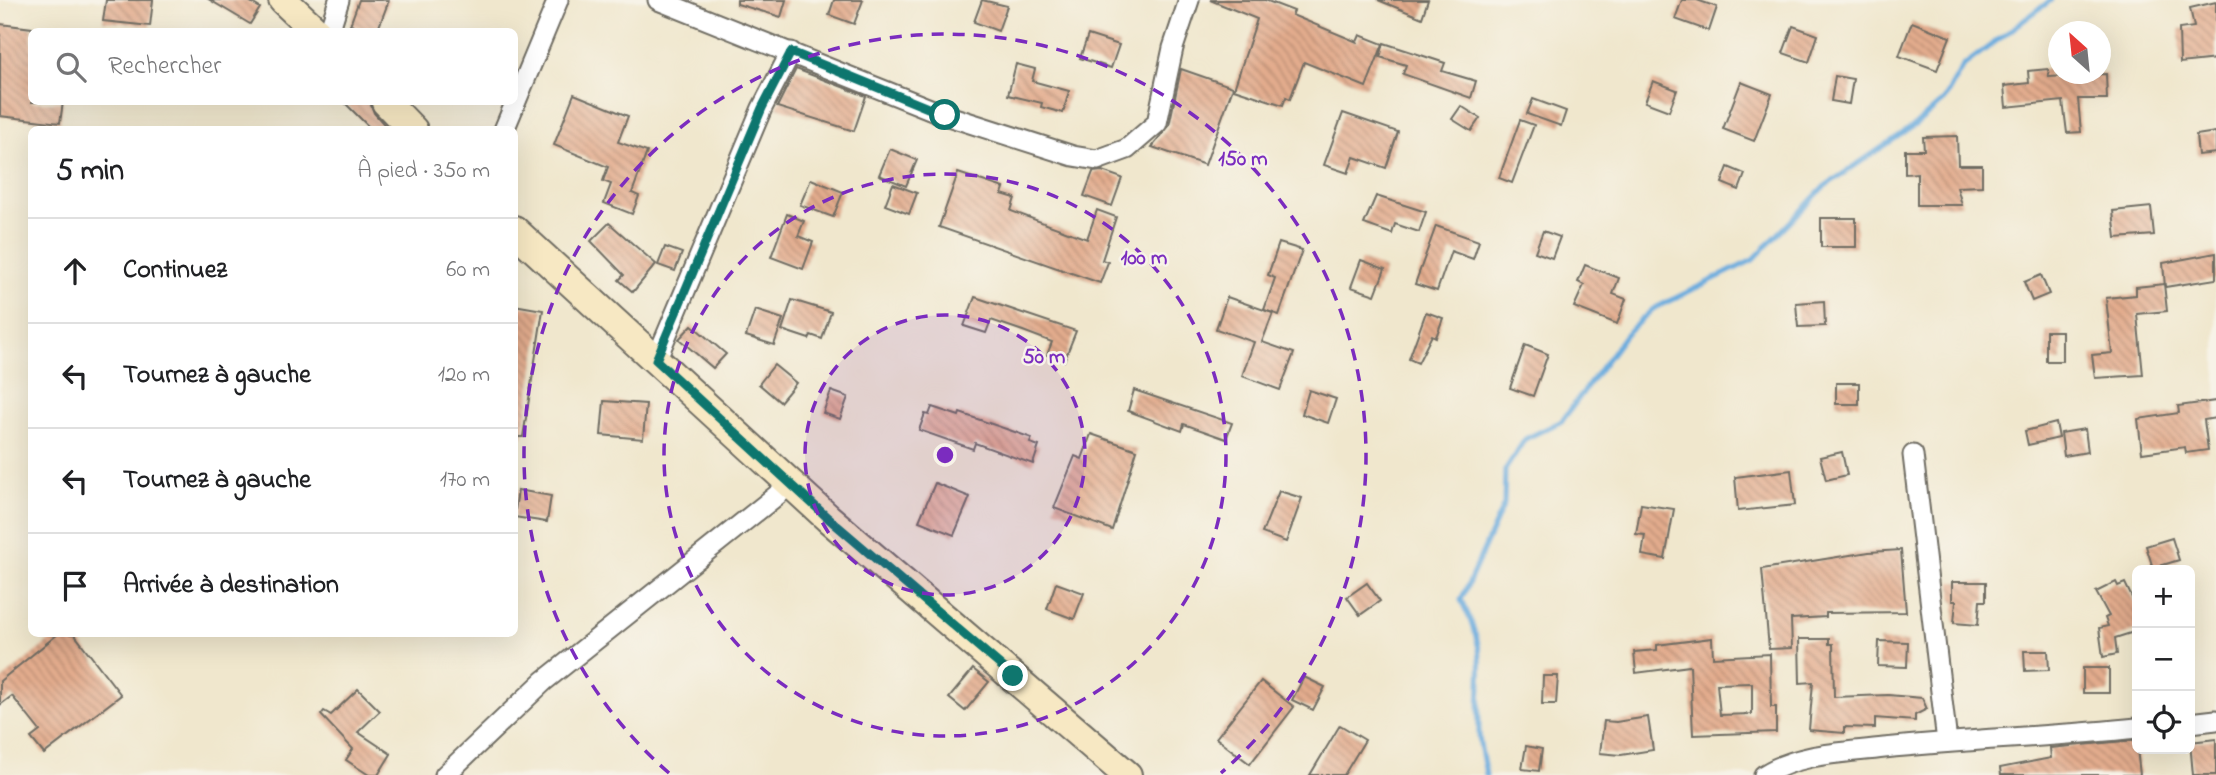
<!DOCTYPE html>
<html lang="fr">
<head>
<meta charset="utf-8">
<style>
	:root { --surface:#fff; --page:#f6f6f6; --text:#202124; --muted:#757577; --line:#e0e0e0 }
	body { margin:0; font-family:"Indie Flower",sans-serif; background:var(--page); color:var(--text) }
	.controls { position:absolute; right:21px; bottom:21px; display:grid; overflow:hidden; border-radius:10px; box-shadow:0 7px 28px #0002 }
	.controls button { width:63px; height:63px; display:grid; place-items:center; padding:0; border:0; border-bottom:2px solid var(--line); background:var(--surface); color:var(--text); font:35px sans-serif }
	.compass { position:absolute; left:2048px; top:21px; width:63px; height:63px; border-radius:50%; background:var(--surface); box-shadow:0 7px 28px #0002; rotate:333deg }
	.stop { position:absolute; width:21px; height:21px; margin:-16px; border:5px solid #0f766e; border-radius:50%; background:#fff }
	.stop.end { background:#0f766e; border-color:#fff; box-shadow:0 2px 7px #0008 }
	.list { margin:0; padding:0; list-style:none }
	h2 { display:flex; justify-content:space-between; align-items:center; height:91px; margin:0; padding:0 28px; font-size:30px }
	h2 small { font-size:23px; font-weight:400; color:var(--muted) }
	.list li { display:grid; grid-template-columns:46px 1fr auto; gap:21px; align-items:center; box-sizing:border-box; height:105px; padding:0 28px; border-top:2px solid var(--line) }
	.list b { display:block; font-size:26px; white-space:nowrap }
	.list em { font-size:23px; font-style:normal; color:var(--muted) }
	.icon { flex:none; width:38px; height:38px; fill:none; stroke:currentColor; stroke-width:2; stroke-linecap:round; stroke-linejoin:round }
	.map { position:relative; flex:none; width:2216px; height:775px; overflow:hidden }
	.search { position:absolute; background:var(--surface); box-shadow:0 7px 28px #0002; left:28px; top:28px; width:490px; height:77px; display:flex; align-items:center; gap:18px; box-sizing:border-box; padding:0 24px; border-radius:10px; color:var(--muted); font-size:26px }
	.panel { position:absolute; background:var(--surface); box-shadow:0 7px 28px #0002; left:28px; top:126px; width:490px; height:511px; border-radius:10px }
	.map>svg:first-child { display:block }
</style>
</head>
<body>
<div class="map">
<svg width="2216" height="775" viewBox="0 0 2216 775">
	<defs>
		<pattern id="building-back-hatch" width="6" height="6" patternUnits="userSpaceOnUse" patternTransform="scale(1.75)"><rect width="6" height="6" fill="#e3ac8d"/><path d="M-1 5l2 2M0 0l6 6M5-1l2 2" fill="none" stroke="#b88c73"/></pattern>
	</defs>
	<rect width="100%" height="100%" fill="#f7f3e8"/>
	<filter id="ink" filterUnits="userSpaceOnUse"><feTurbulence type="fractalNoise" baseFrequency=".0143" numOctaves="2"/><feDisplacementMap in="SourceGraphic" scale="14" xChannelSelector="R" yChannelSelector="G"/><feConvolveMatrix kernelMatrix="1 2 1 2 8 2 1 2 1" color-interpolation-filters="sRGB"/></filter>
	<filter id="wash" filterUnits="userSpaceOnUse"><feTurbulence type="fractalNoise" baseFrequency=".00686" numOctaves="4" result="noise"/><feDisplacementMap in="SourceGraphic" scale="28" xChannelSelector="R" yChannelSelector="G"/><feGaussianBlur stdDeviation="1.57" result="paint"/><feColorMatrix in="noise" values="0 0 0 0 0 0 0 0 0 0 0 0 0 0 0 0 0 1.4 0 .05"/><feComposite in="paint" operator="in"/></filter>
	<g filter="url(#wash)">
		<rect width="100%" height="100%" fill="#f0e7cd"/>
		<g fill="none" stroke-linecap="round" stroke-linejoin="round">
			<path stroke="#6aacde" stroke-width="5" d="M1486 775C1484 761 1479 746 1479 732 1477 672 1491 658 1461 600L1504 504 1505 470 1525 439 1562 421 1626 334 1653 309 1753 260 1825 186 1915 125 1944 100 1963 66 2051 0"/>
		</g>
		<g id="blocks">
			<g fill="url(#building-back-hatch)" fill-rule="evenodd">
				<polygon points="106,0 153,0 150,26 103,21"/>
				<polygon points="210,0 247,0 260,8 250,24"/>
				<polygon points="359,0 389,0 377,32 350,25"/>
				<polygon points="737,0 786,0 781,17 737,4"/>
				<polygon points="834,0 863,0 854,24 829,15"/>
				<polygon points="982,0 1007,6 998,31 974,22"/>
				<polygon points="1210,0 1265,0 1294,11 1292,15 1357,42 1360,35 1383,44 1366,87 1304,62 1290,99 1286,97 1283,105 1234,89 1257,19"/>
				<polygon points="1378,0 1428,0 1422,18"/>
				<polygon points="1682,0 1697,0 1717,7 1709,31 1675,19"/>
				<polygon points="2216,2 2216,59 2180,63 2179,29 2194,27 2190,8"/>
				<polygon points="1912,22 1950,37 1937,70 1899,56"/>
				<polygon points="0,24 32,28 32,102 63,102 60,123 0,116"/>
				<polygon points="1793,26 1818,35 1809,62 1783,53"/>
				<polygon points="1088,35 1119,45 1111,68 1080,58"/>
				<polygon points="1384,43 1445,63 1442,71 1476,81 1471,98 1403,74 1406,65 1380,57"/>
				<polygon points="1016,64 1035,69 1032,81 1069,91 1063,113 1041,107 1042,103 1008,95"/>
				<polygon points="796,69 866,96 854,131 777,107"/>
				<polygon points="1181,69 1233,87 1205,165 1152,147 1169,126"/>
				<polygon points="2048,69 2049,77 2106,74 2107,99 2078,99 2081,132 2067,133 2063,101 2006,107 2004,86 2029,83 2028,71"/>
				<polygon points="1835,76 1853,79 1849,104 1831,101"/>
				<polygon points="1653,81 1677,90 1669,111 1645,102"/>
				<polygon points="1741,82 1772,94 1754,141 1723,129"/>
				<polygon points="574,94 628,116 618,142 647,152 632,193 639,196 632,214 604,203 611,184 603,181 608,167 554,145"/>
				<polygon points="1533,99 1566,111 1561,126 1527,114"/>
				<polygon points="344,102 370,102 374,113 389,130 372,130"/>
				<polygon points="1461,106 1480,118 1471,131 1452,119"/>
				<polygon points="1343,113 1398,132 1386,168 1354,157 1348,173 1324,165"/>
				<polygon points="1520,120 1534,125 1512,183 1499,178"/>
				<polygon points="2216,132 2216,153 2198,155 2196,135"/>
				<polygon points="1957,136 1958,165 1982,165 1982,186 1957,187 1962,205 1917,205 1917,173 1905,174 1905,150 1924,150 1923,137"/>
				<polygon points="890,149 917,160 906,186 879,175"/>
				<polygon points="1728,167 1745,174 1739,190 1722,183"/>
				<polygon points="1102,171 1122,178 1112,206 1084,196 1093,172"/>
				<polygon points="958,173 1004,188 1002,194 1015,198 1011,211 1087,239 1097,210 1116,217 1102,260 1108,262 1100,283 939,227"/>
				<polygon points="811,179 843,192 833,217 800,205"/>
				<polygon points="893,184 917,193 909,214 885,205"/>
				<polygon points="1376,196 1426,212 1419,232 1395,224 1392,234 1364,224"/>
				<polygon points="2151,207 2154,235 2116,238 2113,211"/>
				<polygon points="787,214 804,221 798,236 813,242 803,269 771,257"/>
				<rect x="1821" y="218" width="35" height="29"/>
				<polygon points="609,223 656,264 633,292 619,280 624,275 591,241"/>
				<polygon points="1436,226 1479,241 1473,259 1451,251 1437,291 1415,284"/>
				<polygon points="1543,231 1560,237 1552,258 1535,252"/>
				<polygon points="1279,243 1302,250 1279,315 1264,310 1275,278 1268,275"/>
				<polygon points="665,247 682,253 675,271 658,265"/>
				<polygon points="2216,253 2216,279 2165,287 2163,263"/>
				<polygon points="1361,260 1385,269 1375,295 1351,287"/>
				<polygon points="1585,265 1619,278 1613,294 1626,299 1617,324 1574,307 1584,285 1578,282"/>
				<polygon points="2041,275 2049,294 2032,301 2024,282"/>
				<polygon points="2164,284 2167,311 2137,314 2143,375 2095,378 2092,355 2112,353 2106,298 2136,295 2136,287"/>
				<polygon points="975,297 1076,331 1064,361 1047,355 1052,342 1023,331 991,320 986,333 964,326"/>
				<polygon points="1227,297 1273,313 1262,342 1294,353 1280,390 1242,376 1254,342 1216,329"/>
				<polygon points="792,300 831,312 822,339 811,335 809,339 782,330"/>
				<polygon points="1824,301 1825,326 1798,327 1796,303"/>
				<polygon points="514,305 543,310 523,437 514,437"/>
				<polygon points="755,310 783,319 774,345 746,336"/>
				<polygon points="1426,312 1443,318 1436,337 1432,335 1418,363 1409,359"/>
				<polygon points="692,325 726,354 713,368 679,339"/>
				<rect x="2046" y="331" width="16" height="30"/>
				<polygon points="1525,345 1548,354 1533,396 1510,388"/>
				<polygon points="774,365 796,383 780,402 759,384"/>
				<rect x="1836" y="383" width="23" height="21"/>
				<polygon points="1134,390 1232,423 1226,439 1184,424 1182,431 1128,411"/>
				<polygon points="1309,390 1336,399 1328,423 1302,414"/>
				<polygon points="831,391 848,397 840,419 823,413"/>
				<polygon points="604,401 646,404 643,439 601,435"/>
				<polygon points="2216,401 2216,418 2204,420 2208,450 2186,453 2185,447 2142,453 2138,419 2179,413 2178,406"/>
				<polygon points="932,407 959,416 960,413 1032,438 1030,443 1039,446 1033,464 975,443 973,449 919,430 925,414 929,415"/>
				<polygon points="2056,423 2059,438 2028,445 2025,431"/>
				<polygon points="2085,429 2088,452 2064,456 2061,433"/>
				<polygon points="1091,434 1137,450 1112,530 1054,508 1075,456 1082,459"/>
				<polygon points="1842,452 1847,475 1826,480 1820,457"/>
				<polygon points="1791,470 1795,505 1738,511 1735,477"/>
				<polygon points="935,483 970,497 954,535 919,521"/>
				<polygon points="518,490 551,496 547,522 514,517"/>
				<polygon points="1279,491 1302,498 1286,542 1262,533"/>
				<polygon points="1641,504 1674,509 1665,559 1642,555 1645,535 1636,534"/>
				<polygon points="2172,538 2179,560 2153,568 2146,546"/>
				<polygon points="1901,550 1906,612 1826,613 1826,617 1791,619 1792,648 1769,649 1762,569 1869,552"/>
				<polygon points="1952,582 1986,582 1986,601 1980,601 1978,625 1954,623 1956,601 1952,601"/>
				<polygon points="2116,582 2118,586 2125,583 2137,608 2137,631 2115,638 2117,654 2103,657 2099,628 2108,626 2105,618 2109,616 2096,592"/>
				<polygon points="1056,583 1084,593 1074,619 1047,609"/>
				<polygon points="1367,583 1380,601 1360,615 1347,597"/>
				<polygon points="58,634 74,634 121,695 44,754 31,738 40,731 12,696 0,705 0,681"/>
				<path d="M1712 638 1713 657 1770 654 1771 707H1776V732L1693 735 1690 666 1636 673 1634 652 1657 650V645ZM1752 683V714L1720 715 1717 684Z"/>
				<polygon points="1799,639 1829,639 1829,644 1833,644 1834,697 1888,695 1922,698 1927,709 1915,715 1915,721 1875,718 1875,728 1844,727 1844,733 1809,730 1813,682 1800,683"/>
				<polygon points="1879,641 1908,642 1907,667 1878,666"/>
				<polygon points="2024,651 2048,651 2049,670 2025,671"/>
				<rect x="2083" y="668" width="26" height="25"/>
				<polygon points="973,669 989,682 965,711 949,698"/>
				<polygon points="1543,676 1558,676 1556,704 1542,704"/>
				<polygon points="1304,677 1325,687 1313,710 1292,700"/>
				<polygon points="1261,681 1294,707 1250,764 1216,738"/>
				<polygon points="358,689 380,711 358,732 391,754 378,775 369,775 346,760 353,749 321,715 324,711 331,715"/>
				<polygon points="1648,717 1653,750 1621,755 1600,753 1604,721 1616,722"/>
				<polygon points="1340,725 1365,740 1344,775 1310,775"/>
				<polygon points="2216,739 2216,775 2193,775 2190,742"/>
				<polygon points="2136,740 2140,775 2001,775 2000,768 2051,758 2050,748"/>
				<polygon points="1526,746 1542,749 1539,771 1522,769"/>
			</g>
		</g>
	</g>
	<g filter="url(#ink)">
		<use href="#blocks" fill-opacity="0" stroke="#706d64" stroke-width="2"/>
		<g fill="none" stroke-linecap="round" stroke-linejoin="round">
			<g stroke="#706d64" stroke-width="23">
				<g id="street">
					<polyline points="658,0 945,115 1073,156 1097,160 1127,149 1157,123 1173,48 1189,0"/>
					<polyline points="329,32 339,0"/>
					<polyline points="504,130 558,0"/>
					<polyline points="656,360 762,108 791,52"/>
					<polyline points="1913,455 1947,742"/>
					<polyline points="2190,723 2216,720"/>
					<polyline points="445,775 544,681 791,484"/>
					<path d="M1764 775C1799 753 1844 753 1884 748 1968 739 2053 737 2137 728"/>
				</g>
			</g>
			<g stroke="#706d64" stroke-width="32">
				<g id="secondary">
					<polyline points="283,0 317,32"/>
					<polyline points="386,102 413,130"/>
					<polyline points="514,230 828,518 1127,775"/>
				</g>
			</g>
			<use href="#street" stroke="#fff" stroke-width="19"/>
			<use href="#secondary" stroke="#f7e8c3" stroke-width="28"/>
		</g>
	</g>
	<g fill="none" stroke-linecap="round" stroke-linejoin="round" filter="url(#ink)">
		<polyline stroke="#0f766e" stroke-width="9" points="945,115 791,52 762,108 656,360 828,518 1013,676"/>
	</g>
	<circle cx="945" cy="455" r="140" fill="#7b2cbf" fill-opacity=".12"/>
	<g fill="none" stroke="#7b2cbf" stroke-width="3.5" stroke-dasharray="12 9">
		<circle cx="945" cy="455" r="140"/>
		<circle cx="945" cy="455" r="281"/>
		<path d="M669 773A421 421 0 1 1 1221 773"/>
	</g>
	<circle cx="945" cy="455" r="10" fill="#7b2cbf" stroke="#f7f3e8" stroke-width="3.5"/>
	<g font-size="21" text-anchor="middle" font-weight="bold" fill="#7b2cbf" stroke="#f7f3e8" stroke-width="5" stroke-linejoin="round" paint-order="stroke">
		<text x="1243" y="165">150 m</text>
		<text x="1144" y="264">100 m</text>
		<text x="1044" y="363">50 m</text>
	</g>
</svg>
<div class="controls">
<button>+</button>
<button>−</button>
<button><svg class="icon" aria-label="locate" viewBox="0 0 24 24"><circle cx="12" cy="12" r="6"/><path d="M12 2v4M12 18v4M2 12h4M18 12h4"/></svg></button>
</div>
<svg class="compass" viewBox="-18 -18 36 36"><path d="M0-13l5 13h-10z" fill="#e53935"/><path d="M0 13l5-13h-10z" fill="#757577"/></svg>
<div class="stop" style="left:945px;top:115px"></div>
<div class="stop end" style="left:1013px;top:676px"></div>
<div class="search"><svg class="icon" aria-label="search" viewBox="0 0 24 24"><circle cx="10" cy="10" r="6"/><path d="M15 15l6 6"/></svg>Rechercher</div>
<section class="panel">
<h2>5 min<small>À pied · 350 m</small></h2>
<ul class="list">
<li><svg class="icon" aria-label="ahead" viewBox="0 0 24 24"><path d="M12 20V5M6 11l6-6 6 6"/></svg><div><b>Continuez</b></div><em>60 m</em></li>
<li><svg class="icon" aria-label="left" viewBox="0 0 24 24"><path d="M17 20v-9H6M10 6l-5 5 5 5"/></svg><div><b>Tournez à gauche</b></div><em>120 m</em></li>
<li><svg class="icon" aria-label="left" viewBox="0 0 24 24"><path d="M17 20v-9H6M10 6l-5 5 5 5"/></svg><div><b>Tournez à gauche</b></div><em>170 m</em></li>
<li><svg class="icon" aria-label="arrive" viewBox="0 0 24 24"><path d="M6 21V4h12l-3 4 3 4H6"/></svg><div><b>Arrivée à destination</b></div></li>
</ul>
</section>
</div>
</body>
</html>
